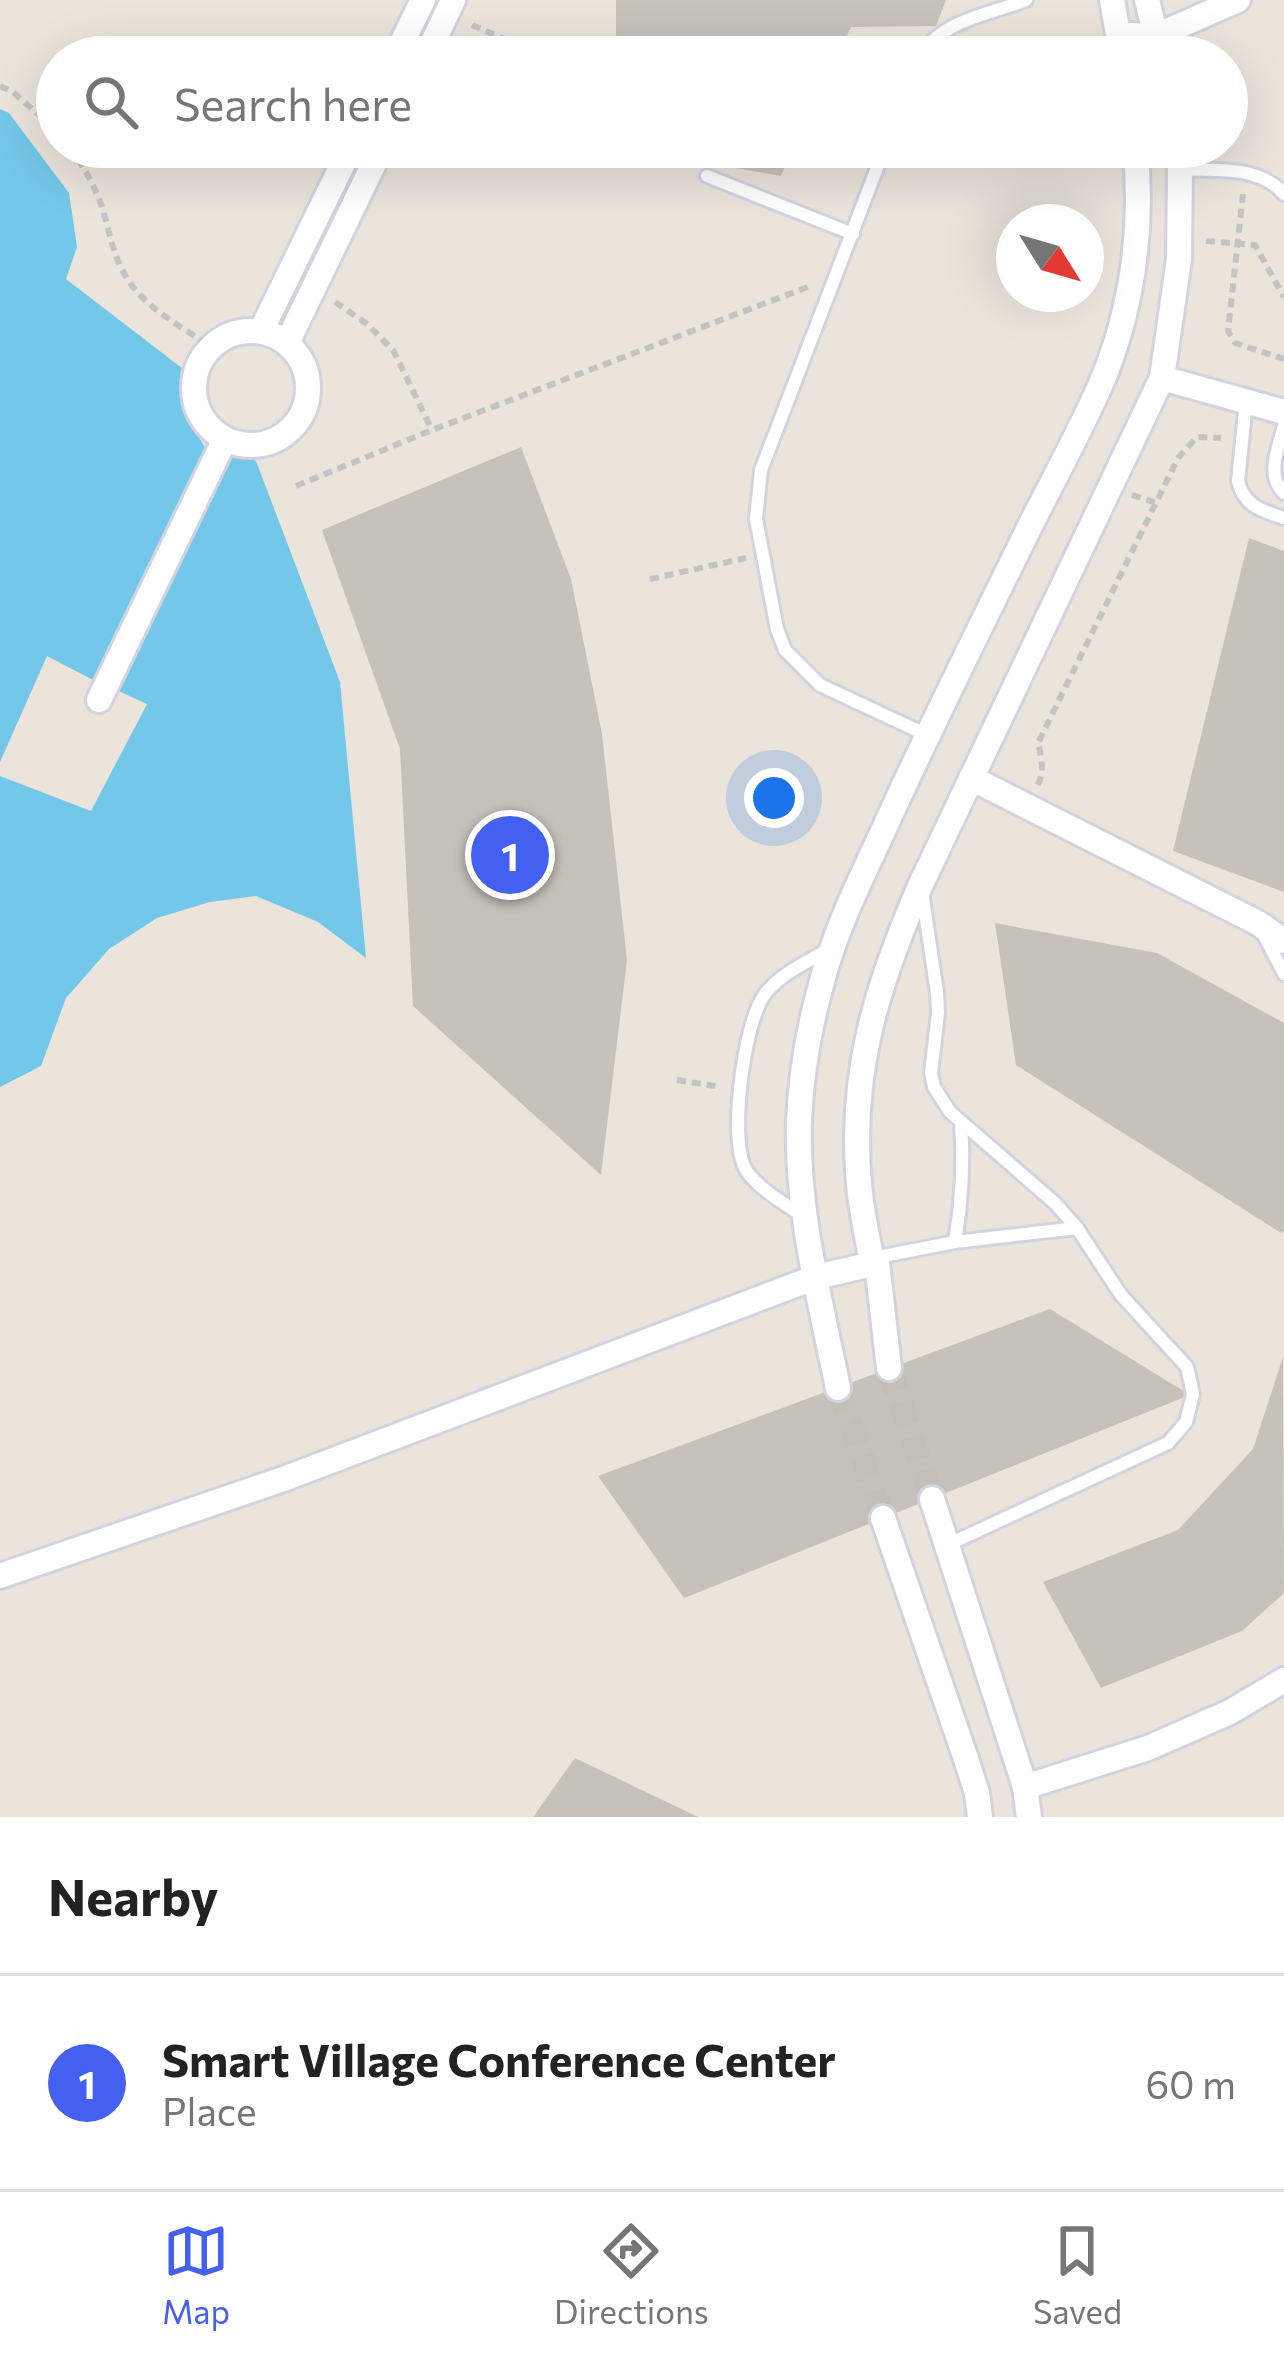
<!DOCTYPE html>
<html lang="en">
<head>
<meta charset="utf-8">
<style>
	:root { --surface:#fff; --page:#f2f2f2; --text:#222; --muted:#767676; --line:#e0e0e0; --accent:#4360f0 }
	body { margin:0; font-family:Commissioner,sans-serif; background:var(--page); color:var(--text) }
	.compass { position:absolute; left:996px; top:204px; width:108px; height:108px; border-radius:50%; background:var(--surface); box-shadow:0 12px 48px #0002; rotate:127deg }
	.you { position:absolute; left:774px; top:798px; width:42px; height:42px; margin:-30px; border:9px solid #fff; border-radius:50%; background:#1a73e8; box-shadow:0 0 0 18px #1a73e833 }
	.badge { display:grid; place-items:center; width:78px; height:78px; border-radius:50%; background:var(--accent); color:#fff; font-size:39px; font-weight:700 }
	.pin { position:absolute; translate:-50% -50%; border:6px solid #fff; box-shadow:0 3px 12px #0006 }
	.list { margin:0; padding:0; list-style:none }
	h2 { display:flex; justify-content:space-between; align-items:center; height:156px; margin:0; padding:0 48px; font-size:51px }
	h2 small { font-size:39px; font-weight:400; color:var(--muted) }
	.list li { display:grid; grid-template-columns:78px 1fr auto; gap:36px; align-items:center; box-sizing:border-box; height:216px; padding:0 48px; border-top:3px solid var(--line) }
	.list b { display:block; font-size:45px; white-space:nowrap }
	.list p { margin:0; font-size:39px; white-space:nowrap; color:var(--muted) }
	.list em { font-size:39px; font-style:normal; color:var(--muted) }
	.icon { flex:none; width:66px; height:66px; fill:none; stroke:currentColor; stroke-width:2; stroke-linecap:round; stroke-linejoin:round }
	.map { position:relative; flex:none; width:1284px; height:1817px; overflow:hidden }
	.search { position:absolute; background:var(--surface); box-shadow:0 12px 48px #0002; left:36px; right:36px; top:36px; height:132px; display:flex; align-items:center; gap:30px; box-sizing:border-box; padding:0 42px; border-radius:66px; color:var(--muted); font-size:45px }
	.sheet { height:372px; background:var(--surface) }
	nav { display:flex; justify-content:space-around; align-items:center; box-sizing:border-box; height:168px; border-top:3px solid var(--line); background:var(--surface); font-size:33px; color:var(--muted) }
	nav a { display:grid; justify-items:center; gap:6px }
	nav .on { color:var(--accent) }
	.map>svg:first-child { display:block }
</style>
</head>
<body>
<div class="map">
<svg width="1284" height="1817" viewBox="0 0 1284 1817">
	<rect width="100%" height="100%" fill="#eae4db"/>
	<g fill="#73c7e8">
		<polygon points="0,109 9,113 69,193 77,247 66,279 187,372 183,412 208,452 95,681 47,656 0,762"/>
		<polygon points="232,451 256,461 340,682 366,958 318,922 256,896 210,902 157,918 109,949 66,998 41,1066 0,1087 0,776 91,811 147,704 112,688"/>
	</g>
	<g fill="#c6c2ba">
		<polygon points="616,0 946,0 936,26 851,27 837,57 616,57"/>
		<polygon points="671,147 794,147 781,176 681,158"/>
		<polygon points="521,447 571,579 602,734 627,960 601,1175 413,1006 400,749 322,530"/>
		<polygon points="1249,538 1284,551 1284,892 1173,851"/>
		<polygon points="995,923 1157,953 1284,1023 1284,1231 1281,1233 1016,1065"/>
		<polygon points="1050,1309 1190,1395 684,1598 598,1476"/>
		<polygon points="1283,1357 1284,1593 1242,1631 1101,1688 1043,1582 1178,1530 1253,1449"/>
		<polygon points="575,1758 698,1817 533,1817"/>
	</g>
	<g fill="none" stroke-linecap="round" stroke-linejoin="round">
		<g stroke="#c3bfb7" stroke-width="24" stroke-dasharray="24 12" stroke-linecap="butt">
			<polyline points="889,1368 932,1499"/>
			<polyline points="838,1388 883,1518"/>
		</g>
		<g stroke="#d1d3e1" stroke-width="18">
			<g id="lane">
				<path d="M920 57C942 19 989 15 1026 0"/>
				<polyline points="885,147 761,470 756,519 777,629 785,650 820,685 927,735"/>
				<path d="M1180 169C1216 171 1259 165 1284 194"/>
				<polyline points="707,176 853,234"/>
				<path d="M1246 402 1238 481C1244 506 1262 511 1284 518"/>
				<path d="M1284 425C1279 447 1265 475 1284 493"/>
				<polyline points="922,892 937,993 938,1013 931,1073 934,1087 950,1112 1055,1203 1077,1228 1121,1295 1187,1367 1193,1394 1186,1422 1168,1443 947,1545"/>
				<polyline points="1264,935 1284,974"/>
				<path d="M804 1217C786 1204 759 1190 746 1170 728 1141 744 1025 763 997 778 974 808 962 831 948"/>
				<path d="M955 1242C962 1201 964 1163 961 1122"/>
				<polyline points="873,1258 955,1242 1077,1228"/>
			</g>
		</g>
		<g stroke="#d1d3e1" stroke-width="30">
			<g id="street">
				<polyline points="1112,0 1122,57"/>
				<polyline points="1147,0 1161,57"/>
				<polyline points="1119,41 1131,35 1156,36 1238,0"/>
				<polyline points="395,57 423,0"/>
				<polyline points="426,57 453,0"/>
				<polyline points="261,331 351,147"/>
				<circle cx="251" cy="388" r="57"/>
				<polyline points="287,343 382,147"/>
				<polyline points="1162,378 1284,412"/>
				<polyline points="99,700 225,439"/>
				<polyline points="971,778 1258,923 1284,941"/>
				<path d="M889 1368 877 1263 871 1258C867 1234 861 1209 859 1184 849 1072 877 985 921 884L1162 378 1179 259 1180 169 1177 147"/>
				<path d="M838 1388C820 1300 796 1210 799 1120 801 1076 809 1028 821 985 836 926 864 873 889 818 934 719 983 622 1031 524 1054 479 1079 433 1100 386 1132 312 1144 227 1135 147"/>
				<polyline points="932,1499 1025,1787 1029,1817"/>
				<polyline points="883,1518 966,1759 977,1793 980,1817"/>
				<polyline points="0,1576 286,1478 816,1277 877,1263"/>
				<polyline points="1025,1787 1148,1748 1230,1712 1284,1680"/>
			</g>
		</g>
		<g stroke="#c3c3c3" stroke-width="6" stroke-dasharray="9 6" stroke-linecap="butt">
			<polyline points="472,25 546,57"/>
			<polyline points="0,86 13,92 57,131"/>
			<path d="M69 147C83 165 93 183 101 204 109 228 112 254 125 275 143 307 182 327 211 347"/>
			<polyline points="1243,194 1228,331 1235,343 1284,359"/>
			<polyline points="1206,241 1255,245 1284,297"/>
			<polyline points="335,302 367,324 393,350 432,430"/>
			<polyline points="296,486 432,430 813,285"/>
			<polyline points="1132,495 1157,503"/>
			<polyline points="650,579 746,558"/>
			<path d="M1038 785C1044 771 1042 758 1038 743L1178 458 1197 437 1221 438"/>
			<polyline points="677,1080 721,1087"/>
		</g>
		<use href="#lane" stroke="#fff" stroke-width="12"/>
		<use href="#street" stroke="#fff" stroke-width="24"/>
	</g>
</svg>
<svg class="compass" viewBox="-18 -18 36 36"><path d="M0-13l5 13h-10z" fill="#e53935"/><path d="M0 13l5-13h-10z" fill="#767676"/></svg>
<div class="you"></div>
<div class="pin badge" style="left:510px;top:855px">1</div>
<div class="search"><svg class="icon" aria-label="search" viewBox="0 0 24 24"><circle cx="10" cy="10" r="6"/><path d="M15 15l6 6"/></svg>Search here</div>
</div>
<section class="sheet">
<h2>Nearby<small></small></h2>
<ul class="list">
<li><span class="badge">1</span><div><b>Smart Village Conference Center</b><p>Place</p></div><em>60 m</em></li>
</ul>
</section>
<nav>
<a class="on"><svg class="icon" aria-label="map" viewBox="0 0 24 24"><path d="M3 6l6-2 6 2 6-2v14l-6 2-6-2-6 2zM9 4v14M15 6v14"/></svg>Map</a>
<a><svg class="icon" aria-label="directions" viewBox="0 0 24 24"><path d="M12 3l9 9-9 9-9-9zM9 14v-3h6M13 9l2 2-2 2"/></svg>Directions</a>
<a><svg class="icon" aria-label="saved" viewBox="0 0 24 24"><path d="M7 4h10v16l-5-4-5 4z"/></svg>Saved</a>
</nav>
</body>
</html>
